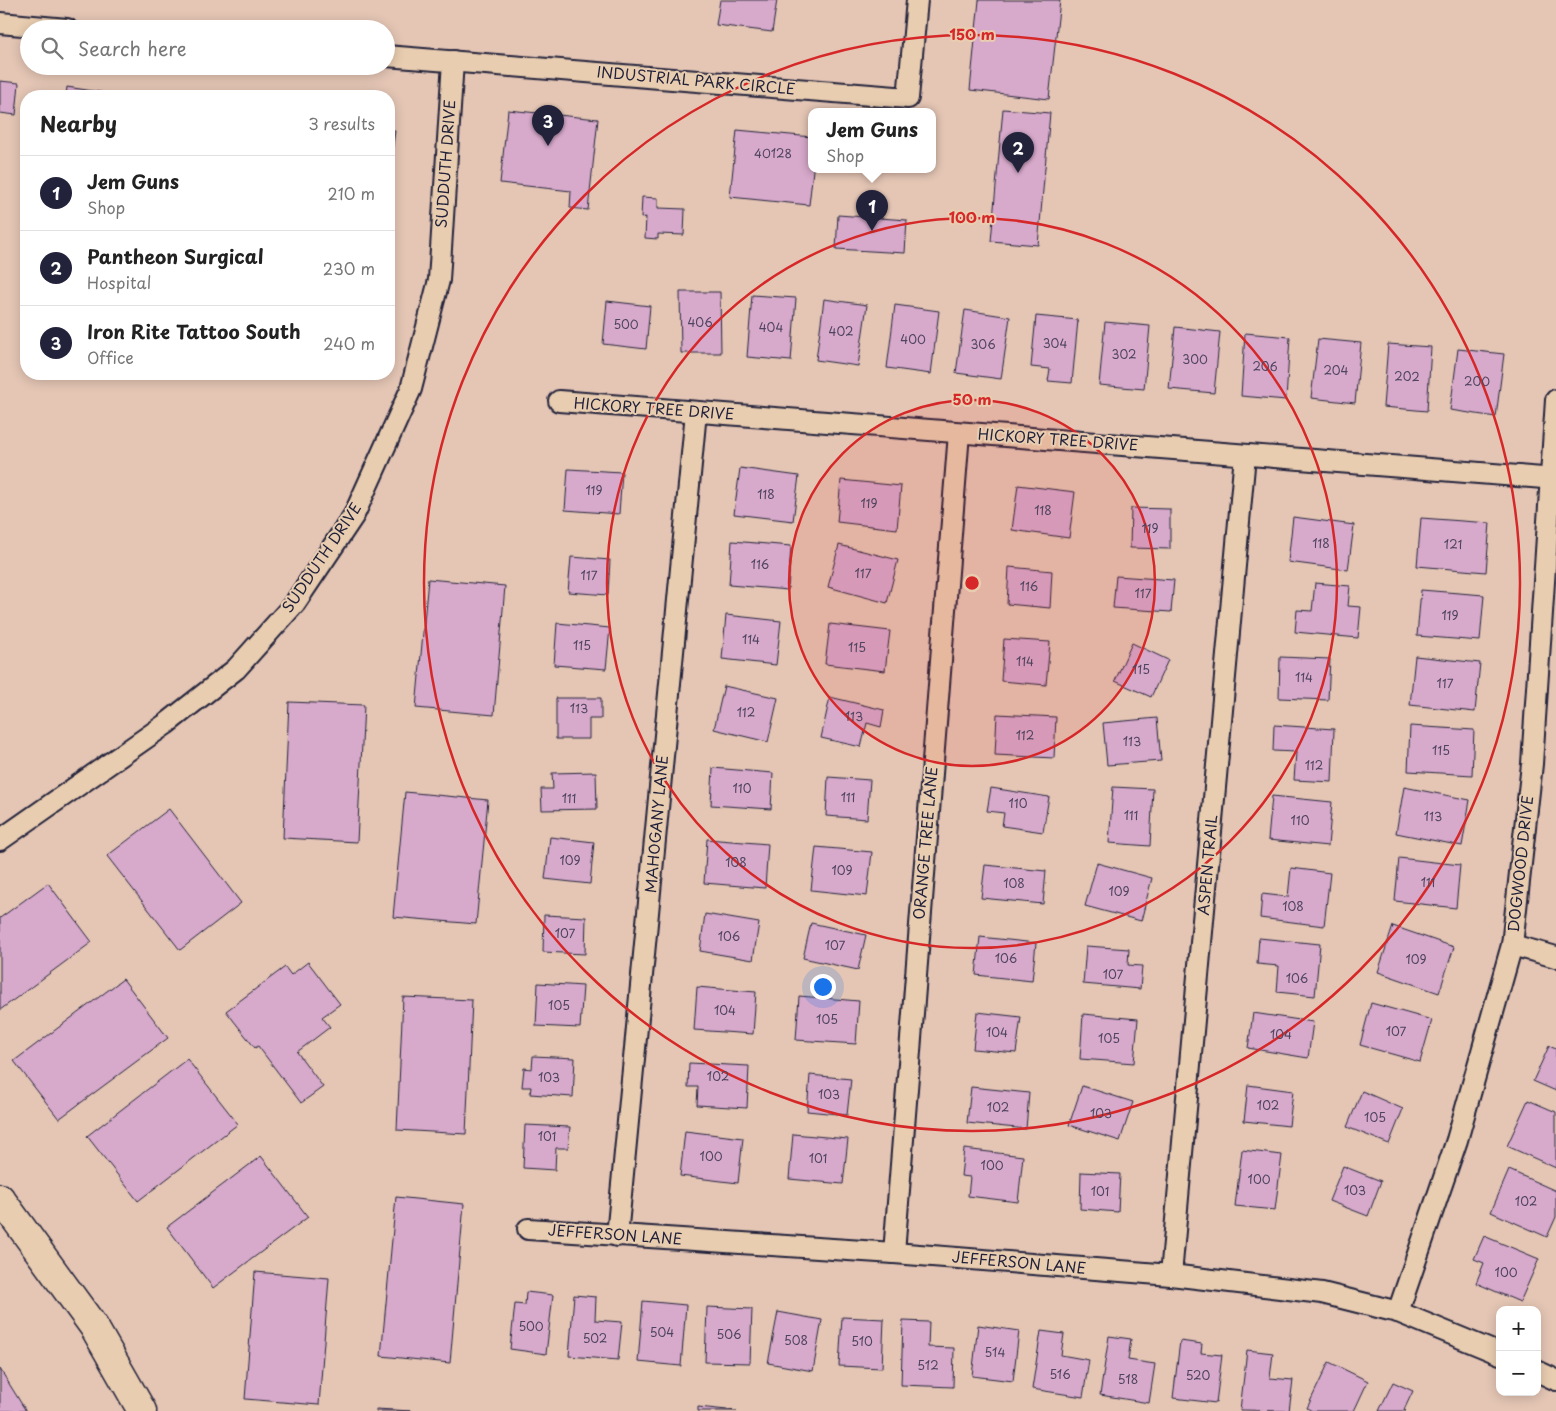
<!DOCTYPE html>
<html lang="en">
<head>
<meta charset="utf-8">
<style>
	:root { --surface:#fff; --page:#f6f6f6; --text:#222; --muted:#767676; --line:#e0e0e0; --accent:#22223b }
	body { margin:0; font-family:"Playpen Sans",sans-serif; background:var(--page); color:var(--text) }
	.controls { position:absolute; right:15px; bottom:15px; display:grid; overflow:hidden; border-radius:10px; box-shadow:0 2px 12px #0003 }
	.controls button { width:45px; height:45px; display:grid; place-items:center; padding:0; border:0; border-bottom:1px solid var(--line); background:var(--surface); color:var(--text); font:25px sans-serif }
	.you { position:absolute; left:822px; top:986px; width:18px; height:18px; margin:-12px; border:4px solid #fff; border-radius:50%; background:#1a73e8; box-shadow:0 0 0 8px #1a73e833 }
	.badge { display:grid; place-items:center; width:32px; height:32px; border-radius:50%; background:var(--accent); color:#fff; font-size:16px; font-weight:700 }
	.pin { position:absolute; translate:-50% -41px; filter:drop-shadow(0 1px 2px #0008) }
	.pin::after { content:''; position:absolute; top:26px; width:18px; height:15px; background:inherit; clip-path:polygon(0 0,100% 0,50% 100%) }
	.popup { position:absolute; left:808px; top:108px; width:128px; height:65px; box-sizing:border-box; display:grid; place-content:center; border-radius:10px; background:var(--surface); filter:drop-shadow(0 1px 4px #0005); font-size:16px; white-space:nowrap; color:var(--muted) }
	.popup b { font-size:19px; color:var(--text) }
	.popup::after { content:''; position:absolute; left:50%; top:100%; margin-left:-10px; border:10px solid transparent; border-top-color:var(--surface) }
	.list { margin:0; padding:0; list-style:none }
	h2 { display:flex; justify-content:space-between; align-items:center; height:65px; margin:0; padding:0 20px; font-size:21px }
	h2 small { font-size:16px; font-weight:400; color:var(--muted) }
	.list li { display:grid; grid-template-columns:32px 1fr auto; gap:15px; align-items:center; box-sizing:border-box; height:75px; padding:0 20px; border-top:1px solid var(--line) }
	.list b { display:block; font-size:19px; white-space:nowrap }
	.list p { margin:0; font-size:16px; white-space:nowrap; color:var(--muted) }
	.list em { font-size:16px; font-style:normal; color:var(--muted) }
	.icon { flex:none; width:28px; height:28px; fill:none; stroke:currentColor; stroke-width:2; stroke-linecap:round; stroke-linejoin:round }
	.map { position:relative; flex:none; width:1556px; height:1411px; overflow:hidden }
	.search { position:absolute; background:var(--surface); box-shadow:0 2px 12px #0003; left:20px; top:20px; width:375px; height:55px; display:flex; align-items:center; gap:12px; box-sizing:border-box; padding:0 18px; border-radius:28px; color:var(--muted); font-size:19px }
	.panel { position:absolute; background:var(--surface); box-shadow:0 2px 12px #0003; left:20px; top:90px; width:375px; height:290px; border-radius:20px }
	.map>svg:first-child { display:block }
</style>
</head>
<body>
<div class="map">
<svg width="1556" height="1411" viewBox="0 0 1556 1411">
	<rect width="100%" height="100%" fill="#e5c6b5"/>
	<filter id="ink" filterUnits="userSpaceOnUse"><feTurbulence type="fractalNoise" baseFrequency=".02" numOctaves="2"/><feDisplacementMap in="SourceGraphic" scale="10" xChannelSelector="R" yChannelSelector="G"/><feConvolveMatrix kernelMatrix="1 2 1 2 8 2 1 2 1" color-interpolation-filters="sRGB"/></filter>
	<g filter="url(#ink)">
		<g fill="#d7a9cb" stroke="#22223b">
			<polygon points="720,0 777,0 772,32 716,25"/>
			<polygon points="979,0 1060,0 1049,99 970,90"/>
			<polygon points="0,81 19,83 16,115 0,113"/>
			<polygon points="67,87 113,94 112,96 66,96"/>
			<polygon points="1003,109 1050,113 1038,245 991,241"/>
			<polygon points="508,110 598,119 588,210 570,208 571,191 500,183"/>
			<polygon points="389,130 395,131 389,173"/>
			<polygon points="737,130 812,137 813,170 809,205 730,197"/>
			<polygon points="642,197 658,198 658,208 685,209 684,235 658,234 658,239 645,238 646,217 641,218"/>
			<polygon points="838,215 907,220 905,253 836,249"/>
			<polygon points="680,292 720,292 721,353 681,353"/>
			<polygon points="752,295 796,298 791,361 747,357"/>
			<polygon points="824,299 867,305 858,366 816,360"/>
			<polygon points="607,301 650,306 646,349 603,344"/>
			<polygon points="895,305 939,311 931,374 887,368"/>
			<polygon points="965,310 1010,317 1001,379 956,373"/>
			<polygon points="1036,316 1078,320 1072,383 1048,381 1050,369 1031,367"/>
			<polygon points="1105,322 1150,326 1144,389 1099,385"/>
			<polygon points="1175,327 1220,332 1214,393 1169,389"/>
			<polygon points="1245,333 1290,337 1286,400 1241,396"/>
			<polygon points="1318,339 1361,343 1355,403 1311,398"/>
			<polygon points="1388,344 1431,347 1427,411 1383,407"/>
			<polygon points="1458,349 1504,354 1496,417 1450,410"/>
			<polygon points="740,468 799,476 793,521 734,514"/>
			<polygon points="568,469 622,472 619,514 565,510"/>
			<polygon points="841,480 901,486 897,529 837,522"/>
			<polygon points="1018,485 1075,492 1069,538 1012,530"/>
			<polygon points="1131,508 1170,509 1170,549 1130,548"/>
			<polygon points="1293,517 1354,525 1348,570 1288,562"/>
			<polygon points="1421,518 1490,523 1486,572 1417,566"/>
			<polygon points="732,541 791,546 788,590 729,585"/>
			<polygon points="839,545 898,560 887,603 828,587"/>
			<polygon points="571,557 610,560 608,595 568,592"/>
			<polygon points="1009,567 1052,571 1050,608 1007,604"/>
			<polygon points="1116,576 1174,580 1171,612 1113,608"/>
			<polygon points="428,579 505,586 494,715 416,708"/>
			<polygon points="1315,583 1350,586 1348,606 1361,607 1358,638 1295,632 1297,610 1312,611"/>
			<polygon points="1421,590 1484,595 1480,641 1417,636"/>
			<polygon points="726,615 781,621 776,665 722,659"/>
			<polygon points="557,623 610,628 606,669 554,665"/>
			<polygon points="830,624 890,631 885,671 825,664"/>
			<polygon points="1004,639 1050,642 1046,685 1001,681"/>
			<polygon points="1132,643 1168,660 1151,697 1115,681"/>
			<polygon points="1415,656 1480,663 1475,712 1410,705"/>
			<polygon points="1280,657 1330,659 1328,700 1279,698"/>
			<polygon points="724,686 778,698 768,742 714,729"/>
			<polygon points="830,697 884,710 881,727 867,723 861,747 821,738"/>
			<polygon points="556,698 601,698 601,719 589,719 589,739 556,739"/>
			<polygon points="289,702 364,705 357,842 283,838"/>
			<polygon points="997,714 1056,717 1054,758 995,755"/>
			<polygon points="1157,718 1161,761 1107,765 1103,723"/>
			<polygon points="1274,725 1334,729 1332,782 1294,780 1296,752 1273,751"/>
			<polygon points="1410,726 1474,730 1472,775 1408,771"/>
			<polygon points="713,768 773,773 771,809 711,805"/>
			<polygon points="596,772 597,809 542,810 541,789 553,789 552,773"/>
			<polygon points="828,777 870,780 867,819 826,816"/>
			<polygon points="1113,787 1153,789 1150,846 1109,843"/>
			<polygon points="1404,787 1470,800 1462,846 1396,833"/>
			<polygon points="991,788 1049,797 1043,832 1002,826 1004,813 987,811"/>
			<polygon points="405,792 488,800 476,924 393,917"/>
			<polygon points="1272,796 1332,802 1328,846 1268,840"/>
			<polygon points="169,809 241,903 180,950 107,856"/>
			<polygon points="550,837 594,842 590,884 545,879"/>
			<polygon points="707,839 768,844 765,888 704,883"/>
			<polygon points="816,847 872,852 867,896 811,890"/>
			<polygon points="1399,858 1460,865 1456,908 1395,901"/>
			<polygon points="1097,863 1152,878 1141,921 1085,906"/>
			<polygon points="985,865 1046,871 1043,904 981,898"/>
			<polygon points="1291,868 1330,873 1324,926 1260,918 1262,894 1288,897"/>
			<polygon points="48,883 92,942 0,1010 0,918"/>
			<polygon points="705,914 759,923 753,960 700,951"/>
			<polygon points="544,915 586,917 585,954 543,952"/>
			<polygon points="811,923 866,935 858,970 803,958"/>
			<polygon points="1393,926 1454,947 1439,993 1378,972"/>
			<polygon points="980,937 1036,943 1032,981 976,975"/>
			<polygon points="1259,938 1320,944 1315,996 1277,992 1279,966 1257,964"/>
			<polygon points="1086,946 1129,949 1128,965 1142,966 1140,989 1083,984"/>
			<polygon points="308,962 340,1004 322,1017 330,1027 297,1052 323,1087 301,1103 258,1046 255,1048 226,1011 285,967 291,975"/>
			<polygon points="123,979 168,1038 59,1119 14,1061"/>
			<polygon points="538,983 583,986 580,1028 536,1026"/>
			<polygon points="697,987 756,992 753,1034 694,1030"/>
			<polygon points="799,996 859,1001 856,1044 796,1040"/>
			<polygon points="403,997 472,1000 466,1134 397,1130"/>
			<polygon points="1371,1003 1432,1020 1420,1062 1360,1045"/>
			<polygon points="977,1012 1021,1017 1016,1053 973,1049"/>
			<polygon points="1253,1013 1313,1022 1308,1058 1248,1048"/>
			<polygon points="1083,1014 1138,1019 1134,1063 1080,1059"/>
			<polygon points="1549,1046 1556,1049 1556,1091 1533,1081"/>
			<polygon points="533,1056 575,1058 573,1097 530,1094 531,1087 522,1087 524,1068 532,1069"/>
			<polygon points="187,1059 238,1124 138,1201 87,1136"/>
			<polygon points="689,1063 749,1066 747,1108 697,1105 698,1087 688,1087"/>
			<polygon points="810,1075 851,1079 847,1115 807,1111"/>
			<polygon points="1248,1085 1293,1091 1289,1126 1244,1121"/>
			<polygon points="1082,1086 1133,1102 1120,1141 1069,1125"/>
			<polygon points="971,1087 1029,1093 1026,1129 967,1123"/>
			<polygon points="1362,1091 1403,1109 1389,1144 1347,1127"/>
			<polygon points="1528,1100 1556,1112 1556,1168 1507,1146"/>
			<polygon points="525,1125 570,1127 568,1148 556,1148 555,1170 523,1168"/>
			<polygon points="685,1131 743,1138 738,1183 680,1176"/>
			<polygon points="793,1134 848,1139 843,1184 789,1179"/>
			<polygon points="964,1149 1023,1156 1018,1202 968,1196 970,1177 961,1176"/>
			<polygon points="1242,1150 1282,1155 1275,1210 1235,1206"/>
			<polygon points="261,1156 308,1217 213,1288 167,1227"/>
			<polygon points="1343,1166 1381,1181 1368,1216 1329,1201"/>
			<polygon points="1509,1170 1556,1191 1556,1217 1547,1237 1491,1212"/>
			<polygon points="1081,1172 1120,1174 1118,1212 1080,1209"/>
			<polygon points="396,1197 464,1204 450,1363 381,1356"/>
			<polygon points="1484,1236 1539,1259 1520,1302 1476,1283 1484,1263 1474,1259"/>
			<polygon points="255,1272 329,1278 319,1405 245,1399"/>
			<polygon points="526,1292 553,1295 546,1354 510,1349 515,1304 525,1305"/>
			<polygon points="574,1295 596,1297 595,1320 622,1322 618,1360 569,1356"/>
			<polygon points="643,1301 686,1305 681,1366 638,1362"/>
			<polygon points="707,1307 752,1309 750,1363 705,1362"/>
			<polygon points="778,1312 822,1320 813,1371 768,1363"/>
			<polygon points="842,1317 884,1319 882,1368 839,1366"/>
			<polygon points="903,1321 929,1322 928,1347 954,1348 953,1387 901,1385"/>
			<polygon points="978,1325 1019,1331 1013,1381 972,1376"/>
			<polygon points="1041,1331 1064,1334 1061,1355 1089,1360 1083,1397 1032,1389"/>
			<polygon points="1109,1336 1131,1339 1128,1360 1155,1364 1149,1403 1100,1395"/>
			<polygon points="1180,1341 1202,1344 1201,1353 1222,1355 1216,1403 1173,1398"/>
			<polygon points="1247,1350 1273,1353 1270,1378 1293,1380 1289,1411 1240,1410"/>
			<polygon points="1329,1362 1368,1381 1354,1411 1312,1411 1307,1408"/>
			<polygon points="0,1369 26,1411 0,1411"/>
			<polygon points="1393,1382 1413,1391 1404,1410 1406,1411 1379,1411"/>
			<polygon points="698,1407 737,1411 698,1411"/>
			<polygon points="376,1409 412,1411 376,1411"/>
		</g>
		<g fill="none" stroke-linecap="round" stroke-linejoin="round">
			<g stroke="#22223b" stroke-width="24">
				<g id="street">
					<polyline points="0,23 67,29"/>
					<polyline points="386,56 908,98 917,0"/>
					<polyline points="559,401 1556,479"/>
					<polyline points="0,840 166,724 236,669 295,603 354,515 411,389 439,280 453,61"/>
					<polyline points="1512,945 1556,957"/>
					<polyline points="528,1229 894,1253 1171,1275 1322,1293 1398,1312 1500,1354"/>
					<polyline points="617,1236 696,412"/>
					<polyline points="894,1253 959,433"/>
					<polyline points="1171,1275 1245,455"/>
					<polyline points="1398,1312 1457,1140 1512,945 1532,764 1556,400"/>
					<polyline points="1537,1371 1556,1380"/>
				</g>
			</g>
			<g stroke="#22223b" stroke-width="31">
				<polyline id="secondary" points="0,1198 94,1327 142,1411"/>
			</g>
			<use href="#street" stroke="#e9cdb0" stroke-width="20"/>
			<use href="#secondary" stroke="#e9cdb0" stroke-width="28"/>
		</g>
	</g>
	<circle cx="972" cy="583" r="183" fill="#d62828" fill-opacity=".12"/>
	<g fill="none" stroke="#d62828" stroke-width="2.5">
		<circle cx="972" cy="583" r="183"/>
		<circle cx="972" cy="583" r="365"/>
		<circle cx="972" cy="583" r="548"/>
	</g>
	<g text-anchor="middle" stroke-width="4" stroke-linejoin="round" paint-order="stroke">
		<g font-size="12" fill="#4f445f">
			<text x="773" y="158">40128</text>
			<text x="700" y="327">406</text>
			<text x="626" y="329">500</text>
			<text x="771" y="332">404</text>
			<text x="841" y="336">402</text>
			<text x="913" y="344">400</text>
			<text x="1055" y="348">304</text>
			<text x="983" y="349">306</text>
			<text x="1124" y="359">302</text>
			<text x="1195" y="364">300</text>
			<text x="1265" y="371">206</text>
			<text x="1336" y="375">204</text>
			<text x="1407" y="381">202</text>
			<text x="1477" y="386">200</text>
			<text x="594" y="495">119</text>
			<text x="766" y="499">118</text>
			<text x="869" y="508">119</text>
			<text x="1043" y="515">118</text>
			<text x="1150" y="533">119</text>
			<text x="1321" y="548">118</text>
			<text x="1453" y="549">121</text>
			<text x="760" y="569">116</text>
			<text x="863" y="578">117</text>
			<text x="589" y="580">117</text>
			<text x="1029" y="591">116</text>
			<text x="1143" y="598">117</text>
			<text x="1450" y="620">119</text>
			<text x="751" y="644">114</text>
			<text x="582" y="650">115</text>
			<text x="857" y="652">115</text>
			<text x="1025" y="666">114</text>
			<text x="1141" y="674">115</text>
			<text x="1304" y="682">114</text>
			<text x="1445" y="688">117</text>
			<text x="579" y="713">113</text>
			<text x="746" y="717">112</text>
			<text x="854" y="721">113</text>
			<text x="1025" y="740">112</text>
			<text x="1132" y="746">113</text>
			<text x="1441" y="755">115</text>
			<text x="1314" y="770">112</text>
			<text x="742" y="793">110</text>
			<text x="848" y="802">111</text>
			<text x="569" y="803">111</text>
			<text x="1018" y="808">110</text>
			<text x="1131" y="820">111</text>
			<text x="1433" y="821">113</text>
			<text x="1300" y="825">110</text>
			<text x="570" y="865">109</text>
			<text x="736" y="867">108</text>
			<text x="842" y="875">109</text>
			<text x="1428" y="887">111</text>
			<text x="1014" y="888">108</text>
			<text x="1119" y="896">109</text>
			<text x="1293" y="911">108</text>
			<text x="565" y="938">107</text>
			<text x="729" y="941">106</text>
			<text x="835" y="950">107</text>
			<text x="1006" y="963">106</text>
			<text x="1416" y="964">109</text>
			<text x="1113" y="979">107</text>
			<text x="1297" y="983">106</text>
			<text x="559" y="1010">105</text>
			<text x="725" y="1015">104</text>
			<text x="827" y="1024">105</text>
			<text x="1396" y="1036">107</text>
			<text x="997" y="1037">104</text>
			<text x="1281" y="1039">104</text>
			<text x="1109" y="1043">105</text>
			<text x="718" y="1081">102</text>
			<text x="549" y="1082">103</text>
			<text x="829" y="1099">103</text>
			<text x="1268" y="1110">102</text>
			<text x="998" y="1112">102</text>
			<text x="1101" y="1118">103</text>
			<text x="1375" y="1122">105</text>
			<text x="547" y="1141">101</text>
			<text x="711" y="1161">100</text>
			<text x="818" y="1163">101</text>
			<text x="992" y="1170">100</text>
			<text x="1259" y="1184">100</text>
			<text x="1355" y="1195">103</text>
			<text x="1100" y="1196">101</text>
			<text x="1526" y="1206">102</text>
			<text x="1506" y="1277">100</text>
			<text x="531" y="1331">500</text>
			<text x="662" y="1337">504</text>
			<text x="729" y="1339">506</text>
			<text x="595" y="1343">502</text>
			<text x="796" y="1345">508</text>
			<text x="862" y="1346">510</text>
			<text x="995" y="1357">514</text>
			<text x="928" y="1370">512</text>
			<text x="1060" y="1379">516</text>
			<text x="1198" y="1380">520</text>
			<text x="1128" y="1384">518</text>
		</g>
		<g font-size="15" fill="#22223b" stroke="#e9cdb0">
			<text transform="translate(696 81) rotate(5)" y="5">INDUSTRIAL PARK CIRCLE</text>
			<text transform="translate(446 164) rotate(-86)" y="5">SUDDUTH DRIVE</text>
			<text transform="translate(654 409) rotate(4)" y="5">HICKORY TREE DRIVE</text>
			<text transform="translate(1058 440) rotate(4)" y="5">HICKORY TREE DRIVE</text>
			<text transform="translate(322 558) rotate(-56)" y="5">SUDDUTH DRIVE</text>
			<text transform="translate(657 824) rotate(-85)" y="5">MAHOGANY LANE</text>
			<text transform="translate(926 843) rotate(-85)" y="5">ORANGE TREE LANE</text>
			<text transform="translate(1521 864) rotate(-84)" y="5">DOGWOOD DRIVE</text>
			<text transform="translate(1208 865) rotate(-85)" y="5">ASPEN TRAIL</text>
			<text transform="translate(615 1235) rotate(4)" y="5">JEFFERSON LANE</text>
			<text transform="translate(1019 1263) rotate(5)" y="5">JEFFERSON LANE</text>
		</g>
	</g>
	<circle cx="972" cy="583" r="8" fill="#d62828" stroke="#e9cdb0" stroke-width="2.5"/>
	<g font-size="15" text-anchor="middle" font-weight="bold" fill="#d62828" stroke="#e9cdb0" stroke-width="4" stroke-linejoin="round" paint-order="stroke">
		<text x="972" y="40">150 m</text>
		<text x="972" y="223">100 m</text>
		<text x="972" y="405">50 m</text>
	</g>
</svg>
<div class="controls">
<button>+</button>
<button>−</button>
</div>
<div class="you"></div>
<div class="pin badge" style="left:872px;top:231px">1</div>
<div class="popup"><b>Jem Guns</b>Shop</div>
<div class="pin badge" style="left:1018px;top:173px">2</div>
<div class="pin badge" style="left:548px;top:146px">3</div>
<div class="search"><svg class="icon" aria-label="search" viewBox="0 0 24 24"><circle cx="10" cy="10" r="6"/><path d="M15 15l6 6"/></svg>Search here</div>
<section class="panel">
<h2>Nearby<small>3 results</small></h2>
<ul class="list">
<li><span class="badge">1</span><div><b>Jem Guns</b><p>Shop</p></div><em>210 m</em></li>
<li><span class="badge">2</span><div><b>Pantheon Surgical</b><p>Hospital</p></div><em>230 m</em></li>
<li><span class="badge">3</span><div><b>Iron Rite Tattoo South</b><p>Office</p></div><em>240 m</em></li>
</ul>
</section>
</div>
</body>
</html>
